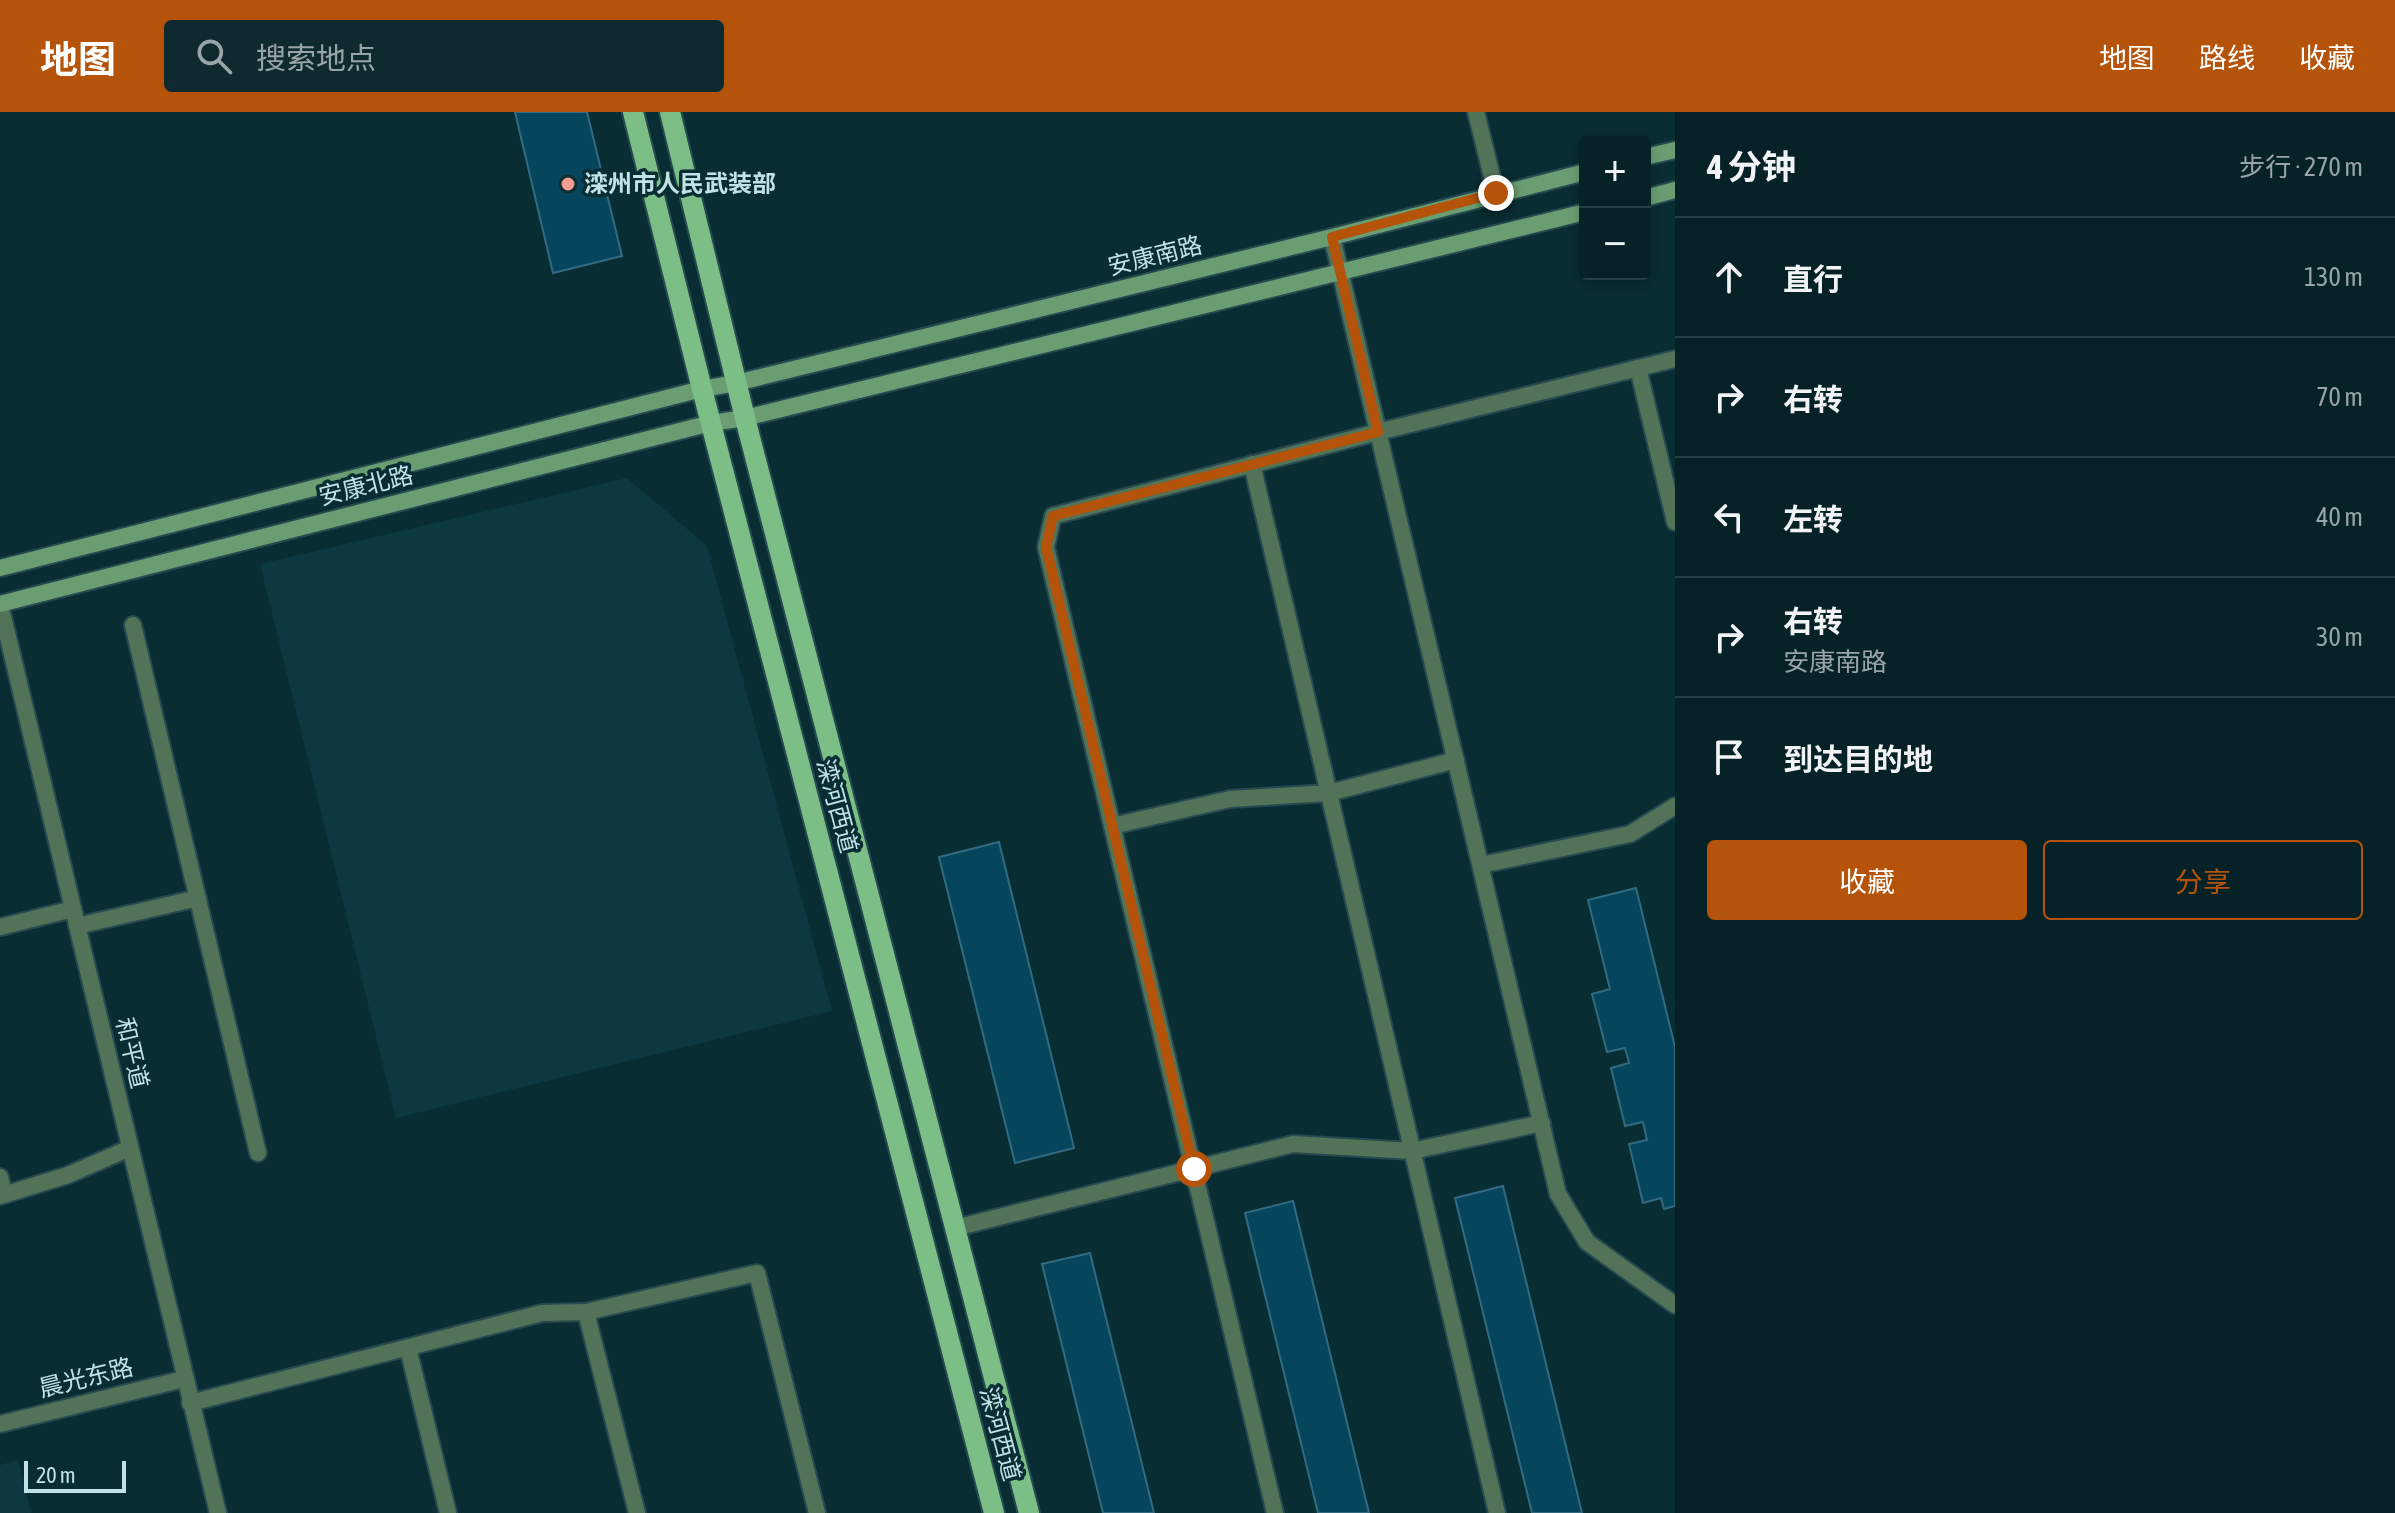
<!DOCTYPE html>
<html lang="zh">
<head>
<meta charset="utf-8">
<style>
	:root { --surface:#062226; --page:#0f2a2e; --text:#f1f3f6; --muted:#98a4a7; --line:#273f43; --accent:#b45309 }
	body { margin:0; font-family:"Asap Condensed","Noto Sans SC",sans-serif; background:var(--page); color:var(--text) }
	.controls { position:absolute; right:24px; top:24px; display:grid; overflow:hidden; border-radius:8px; box-shadow:0 4px 12px #0003 }
	.controls button { width:72px; height:72px; display:grid; place-items:center; padding:0; border:0; border-bottom:2px solid var(--line); background:var(--surface); color:var(--text); font:40px sans-serif }
	.scale { position:absolute; left:24px; bottom:20px; width:102px; box-sizing:border-box; padding-left:8px; border:4px solid #c1e2e7; border-top:0; font-size:22px; line-height:28px; white-space:nowrap; color:#c1e2e7; -webkit-text-stroke:6px #082d33; paint-order:stroke }
	.stop { position:absolute; width:24px; height:24px; margin:-18px; border:6px solid #b45309; border-radius:50%; background:#fff }
	.stop.end { background:#b45309; border-color:#fff; box-shadow:0 2px 8px #0008 }
	.list { margin:0; padding:0; list-style:none }
	h2 { display:flex; justify-content:space-between; align-items:center; height:104px; margin:0; padding:0 32px; font-size:34px }
	h2 small { font-size:26px; font-weight:400; color:var(--muted) }
	.list li { display:grid; grid-template-columns:52px 1fr auto; gap:24px; align-items:center; box-sizing:border-box; height:120px; padding:0 32px; border-top:2px solid var(--line) }
	.list b { display:block; font-size:30px; white-space:nowrap }
	.list p { margin:0; font-size:26px; white-space:nowrap; color:var(--muted) }
	.list em { font-size:26px; font-style:normal; color:var(--muted) }
	.actions { display:flex; gap:16px; padding:24px 32px }
	.actions a { flex:1; padding:18px 0; border:2px solid var(--accent); border-radius:8px; text-align:center; font-size:28px; color:var(--accent) }
	.actions .main { background:var(--accent); color:#fff }
	.icon { flex:none; width:44px; height:44px; fill:none; stroke:currentColor; stroke-width:2; stroke-linecap:round; stroke-linejoin:round }
	.map { position:relative; flex:none; width:1675px; height:1401px; overflow:hidden }
	header { display:flex; align-items:center; gap:48px; box-sizing:border-box; height:112px; padding:0 40px; background:var(--accent); color:#fff }
	header strong { font-size:38px }
	nav { display:flex; gap:44px; margin-inline-start:auto; font-size:28px }
	.search { width:560px; height:72px; background:var(--page); display:flex; align-items:center; gap:20px; box-sizing:border-box; padding:0 28px; border-radius:8px; color:var(--muted); font-size:30px }
	main { display:flex }
	aside { flex:1; background:var(--surface) }
	.map>svg:first-child { display:block }
</style>
</head>
<body>
<header>
<strong>地图</strong>
<div class="search"><svg class="icon" aria-label="search" viewBox="0 0 24 24"><circle cx="10" cy="10" r="6"/><path d="M15 15l6 6"/></svg>搜索地点</div>
<nav><a>地图</a><a>路线</a><a>收藏</a></nav>
</header>
<main>
<div class="map">
<svg width="1675" height="1401" viewBox="0 0 1675 1401">
	<rect width="100%" height="100%" fill="#082d33"/>
	<g fill="#0c393f">
		<polygon points="627,366 707,434 832,899 396,1006 260,452"/>
		<polygon points="18,1348 31,1401 0,1401 0,1353"/>
	</g>
	<g fill="#05465d" stroke="#326a82" stroke-width="2">
		<polygon points="515,0 587,0 622,144 553,161"/>
		<polygon points="999,730 1074,1036 1015,1051 939,745"/>
		<polygon points="1636,776 1675,935 1675,1094 1664,1097 1661,1086 1643,1091 1629,1032 1647,1028 1643,1010 1625,1014 1611,956 1629,951 1625,936 1607,940 1592,882 1610,877 1588,788"/>
		<polygon points="1503,1074 1582,1401 1532,1401 1455,1086"/>
		<polygon points="1293,1089 1369,1401 1318,1401 1245,1101"/>
		<polygon points="1090,1141 1154,1401 1103,1401 1042,1152"/>
	</g>
	<g fill="none" stroke-linecap="round" stroke-linejoin="round">
		<g stroke="#264a50" stroke-width="20">
			<g id="service">
				<polyline points="1638,256 1675,410"/>
				<polyline points="1252,352 1497,1401"/>
				<polyline points="1112,714 1230,687 1329,681 1456,648"/>
				<polyline points="1275,1401 1046,435 1053,404 1378,320 1675,247"/>
			</g>
		</g>
		<g stroke="#264a50" stroke-width="20">
			<g id="minor">
				<polyline points="1476,0 1496,81"/>
				<polyline points="1332,125 1558,1082 1587,1130 1675,1193"/>
				<polyline points="0,492 218,1401"/>
				<polyline points="133,513 258,1041"/>
				<polyline points="1481,753 1630,722 1675,694"/>
				<polyline points="77,814 198,786"/>
				<polyline points="0,815 73,797"/>
				<polyline points="0,1065 4,1083"/>
				<polyline points="0,1084 68,1063 130,1036"/>
				<polyline points="955,1116 1293,1032 1412,1039 1542,1011"/>
				<polyline points="586,1200 757,1161 817,1401"/>
				<polyline points="408,1236 448,1401"/>
				<polyline points="190,1291 542,1201 586,1200 637,1401"/>
				<polyline points="0,1312 184,1267"/>
			</g>
		</g>
		<g stroke="#264a50" stroke-width="20">
			<g id="secondary">
				<polyline points="1645,45 1675,38"/>
				<polyline points="1645,86 1675,78"/>
				<polyline points="0,456 702,277 736,271 1332,125 1585,60"/>
				<polyline points="0,492 711,311 745,306 1585,100"/>
			</g>
		</g>
		<g stroke="#264a50" stroke-width="24">
			<g id="primary">
				<polyline points="633,0 702,277 994,1401"/>
				<polyline points="670,0 745,306 1029,1401"/>
			</g>
		</g>
		<use href="#service" stroke="#537358" stroke-width="16"/>
		<use href="#minor" stroke="#537358" stroke-width="16"/>
		<use href="#secondary" stroke="#6a9e72" stroke-width="16"/>
		<use href="#primary" stroke="#7bbe86" stroke-width="20"/>
	</g>
	<g fill="none" stroke-linecap="round" stroke-linejoin="round">
		<polyline stroke="#b45309" stroke-width="10" points="1194,1057 1046,435 1053,404 1378,320 1332,125 1496,81"/>
	</g>
	<circle fill="#f59c90" stroke="#082d33" stroke-width="3" cx="568" cy="72" r="8"/>
	<g text-anchor="middle" stroke-width="7" stroke-linejoin="round" paint-order="stroke">
		<g font-size="24" font-weight="bold" fill="#c1e2e7" stroke="#082d33" text-anchor="start">
			<text x="584" y="80">滦州市人民武装部</text>
		</g>
		<g font-size="24" fill="#c1e2e7" stroke="#082d33">
			<text transform="translate(1155 144) rotate(-14)" y="8">安康南路</text>
			<text transform="translate(366 374) rotate(-14)" y="8">安康北路</text>
			<text transform="translate(837 694) rotate(75)" y="8">滦河西道</text>
			<text transform="translate(132 941) rotate(77)" y="8">和平道</text>
			<text transform="translate(86 1266) rotate(-14)" y="8">晨光东路</text>
			<text transform="translate(1000 1322) rotate(75)" y="8">滦河西道</text>
		</g>
	</g>
</svg>
<div class="controls">
<button>+</button>
<button>−</button>
</div>
<div class="scale">20 m</div>
<div class="stop" style="left:1194px;top:1057px"></div>
<div class="stop end" style="left:1496px;top:81px"></div>
</div>
<aside>
<h2>4 分钟<small>步行 · 270 m</small></h2>
<ul class="list">
<li><svg class="icon" aria-label="ahead" viewBox="0 0 24 24"><path d="M12 20V5M6 11l6-6 6 6"/></svg><div><b>直行</b></div><em>130 m</em></li>
<li><svg class="icon" aria-label="right" viewBox="0 0 24 24"><path d="M7 20v-9h11M14 6l5 5-5 5"/></svg><div><b>右转</b></div><em>70 m</em></li>
<li><svg class="icon" aria-label="left" viewBox="0 0 24 24"><path d="M17 20v-9H6M10 6l-5 5 5 5"/></svg><div><b>左转</b></div><em>40 m</em></li>
<li><svg class="icon" aria-label="right" viewBox="0 0 24 24"><path d="M7 20v-9h11M14 6l5 5-5 5"/></svg><div><b>右转</b><p>安康南路</p></div><em>30 m</em></li>
<li><svg class="icon" aria-label="arrive" viewBox="0 0 24 24"><path d="M6 21V4h12l-3 4 3 4H6"/></svg><div><b>到达目的地</b></div></li>
</ul>
<div class="actions"><a class="main">收藏</a><a>分享</a></div>
</aside>
</main>
</body>
</html>
